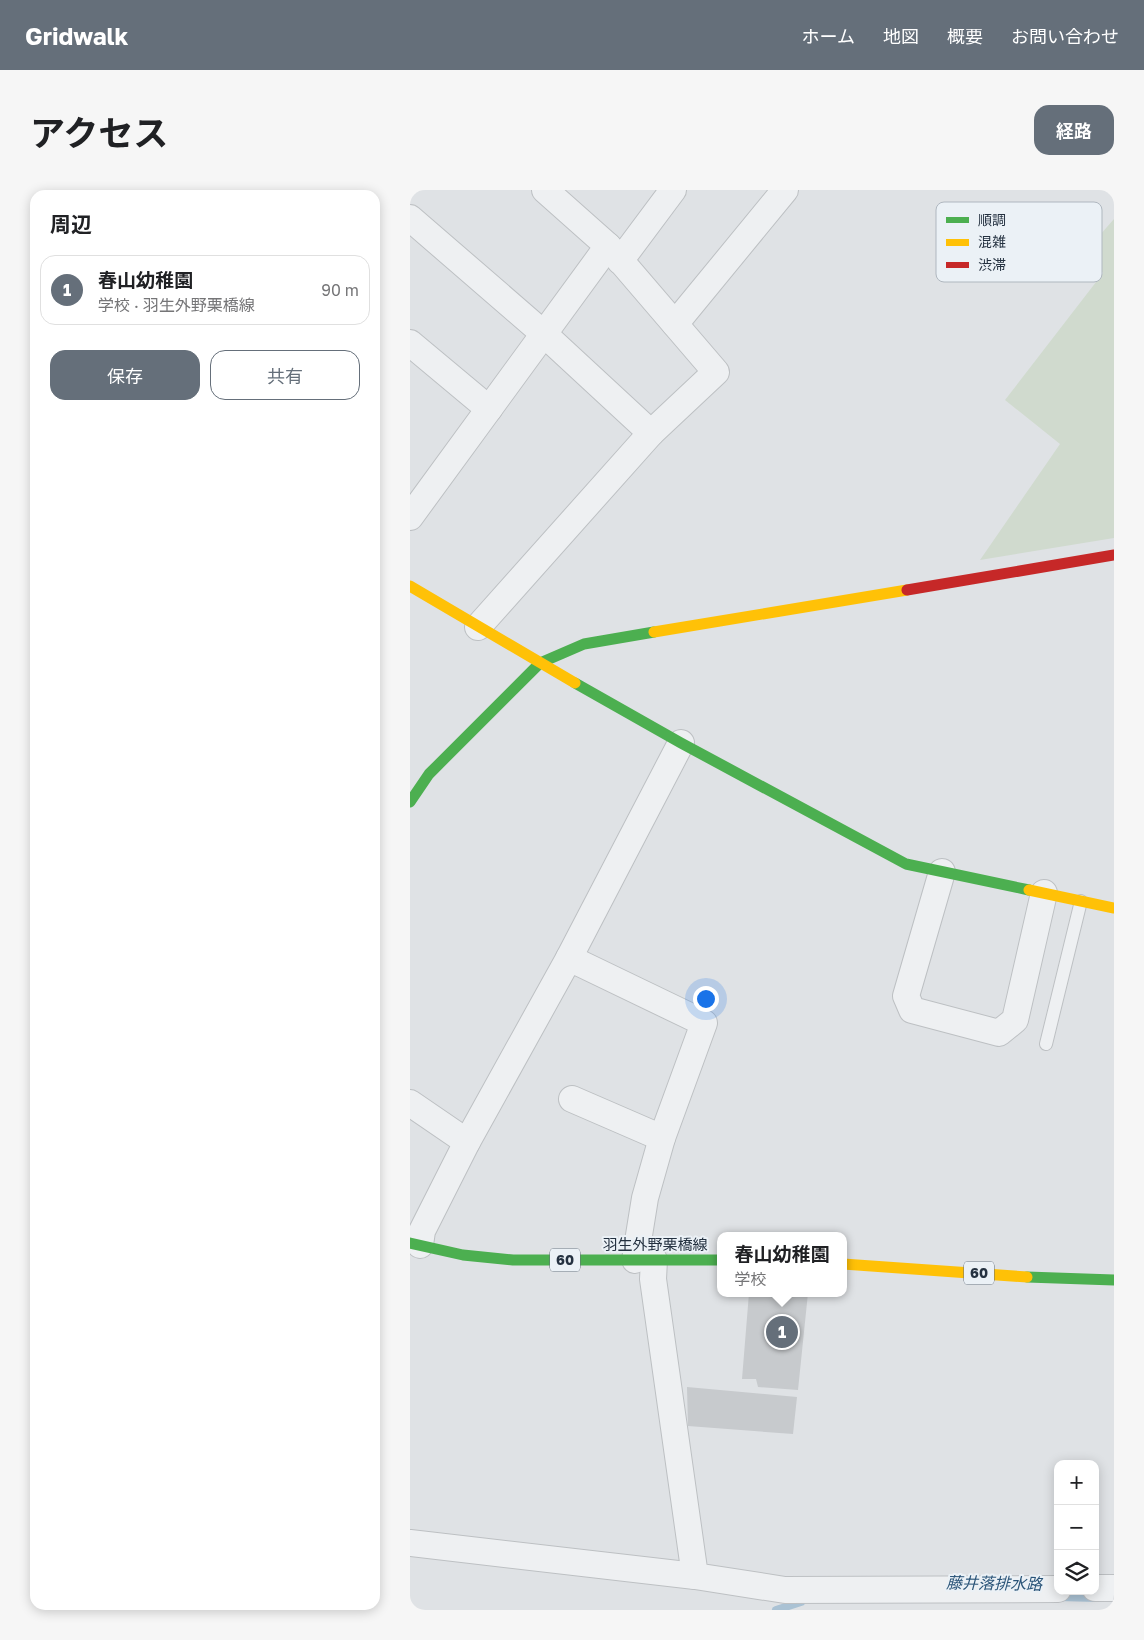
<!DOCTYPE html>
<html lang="ja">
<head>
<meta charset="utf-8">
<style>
	:root { --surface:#fff; --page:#f6f6f6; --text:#202124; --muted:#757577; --line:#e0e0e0; --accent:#656f7a }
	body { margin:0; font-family:"Golos Text","Noto Sans JP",sans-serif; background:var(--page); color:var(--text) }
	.controls { position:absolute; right:15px; bottom:15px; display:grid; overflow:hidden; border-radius:10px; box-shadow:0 2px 12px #0003 }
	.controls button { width:45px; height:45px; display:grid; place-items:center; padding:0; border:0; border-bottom:1px solid var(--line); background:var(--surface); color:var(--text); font:25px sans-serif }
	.you { position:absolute; left:295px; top:808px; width:18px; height:18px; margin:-12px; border:4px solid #fff; border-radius:50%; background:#1a73e8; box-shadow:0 0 0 8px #1a73e833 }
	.badge { display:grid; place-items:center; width:32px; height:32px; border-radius:50%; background:var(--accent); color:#fff; font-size:16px; font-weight:700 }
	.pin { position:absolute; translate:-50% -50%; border:2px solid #fff; box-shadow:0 1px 5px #0006 }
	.popup { position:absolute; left:307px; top:1042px; width:130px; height:65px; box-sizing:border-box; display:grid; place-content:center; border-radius:10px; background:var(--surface); filter:drop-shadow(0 1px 4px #0005); font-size:16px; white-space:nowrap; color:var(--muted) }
	.popup b { font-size:19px; color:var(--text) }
	.popup::after { content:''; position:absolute; left:50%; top:100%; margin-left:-10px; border:10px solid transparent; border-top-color:var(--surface) }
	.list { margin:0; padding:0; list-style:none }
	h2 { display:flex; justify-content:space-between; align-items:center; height:65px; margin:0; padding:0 20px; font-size:21px }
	h2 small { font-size:16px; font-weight:400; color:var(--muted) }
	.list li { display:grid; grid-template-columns:32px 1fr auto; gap:15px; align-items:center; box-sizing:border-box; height:70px; margin:0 10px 10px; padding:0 10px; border:1px solid var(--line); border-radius:15px }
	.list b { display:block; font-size:19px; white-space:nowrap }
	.list p { margin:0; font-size:16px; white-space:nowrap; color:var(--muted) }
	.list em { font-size:16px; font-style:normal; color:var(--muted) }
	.actions { display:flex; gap:10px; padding:15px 20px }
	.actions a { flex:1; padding:11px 0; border:1px solid var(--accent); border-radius:15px; text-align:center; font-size:18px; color:var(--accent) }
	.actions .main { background:var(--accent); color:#fff }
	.icon { flex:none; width:28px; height:28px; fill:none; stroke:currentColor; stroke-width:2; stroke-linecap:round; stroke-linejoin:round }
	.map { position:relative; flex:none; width:704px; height:1420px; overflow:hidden; border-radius:15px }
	header { display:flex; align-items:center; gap:30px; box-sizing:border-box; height:70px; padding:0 25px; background:var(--accent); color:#fff }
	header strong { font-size:24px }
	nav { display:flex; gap:28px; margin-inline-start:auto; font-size:18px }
	.intro { display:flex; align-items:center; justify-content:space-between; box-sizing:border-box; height:120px; padding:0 30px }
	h1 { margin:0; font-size:35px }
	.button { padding:12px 22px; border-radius:15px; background:var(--accent); color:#fff; font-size:18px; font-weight:700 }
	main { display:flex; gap:30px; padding:0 30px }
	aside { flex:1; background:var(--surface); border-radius:15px; box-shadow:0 2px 12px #0003 }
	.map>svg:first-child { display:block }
</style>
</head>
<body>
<header>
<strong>Gridwalk</strong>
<nav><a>ホーム</a><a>地図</a><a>概要</a><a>お問い合わせ</a></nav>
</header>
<div class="intro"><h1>アクセス</h1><a class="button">経路</a></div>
<main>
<aside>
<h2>周辺<small></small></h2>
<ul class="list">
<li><span class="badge">1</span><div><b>春山幼稚園</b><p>学校 · 羽生外野栗橋線</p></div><em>90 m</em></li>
</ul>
<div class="actions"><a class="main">保存</a><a>共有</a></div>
</aside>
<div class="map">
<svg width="704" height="1420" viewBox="0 0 704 1420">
	<rect width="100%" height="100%" fill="#dfe2e5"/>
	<polygon fill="#d0dace" points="704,29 704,348 570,370 650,254 595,210 693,83 675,62"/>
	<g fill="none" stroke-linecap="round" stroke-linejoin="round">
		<g stroke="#aac2d4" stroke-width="8">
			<polyline points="649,1407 687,1408"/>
			<polyline points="366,1420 391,1412"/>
		</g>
	</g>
	<g fill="#c7cacd">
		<polygon points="339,1103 398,1103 388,1200 348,1197 346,1189 332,1189"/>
		<polygon points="277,1197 387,1207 383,1244 278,1236"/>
	</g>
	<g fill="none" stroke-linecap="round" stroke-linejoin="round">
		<g stroke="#bdc0c3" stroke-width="14">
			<polyline id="lane" points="636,854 671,711"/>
		</g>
		<g stroke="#bdc0c3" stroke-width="28">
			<g id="street">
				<polyline points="0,28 134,144 241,243 306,182 198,56"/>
				<polyline points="210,71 263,0"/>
				<polyline points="265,134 375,0"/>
				<polyline points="0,153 79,219"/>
				<polyline points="0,327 198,56 135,0"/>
				<polyline points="68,437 241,243"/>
				<polyline points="532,682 496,806 502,820 589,843 605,830 634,703"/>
				<polyline points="159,768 271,553"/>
				<polyline points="162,909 252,948"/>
				<polyline points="0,913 57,952"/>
				<polyline points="10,1055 12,1041 57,952 159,768 294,833 252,948 235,1008 225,1070"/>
				<polyline points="244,1070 243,1089 285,1386 375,1400 648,1399"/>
				<polyline points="0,1353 285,1386"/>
				<polyline points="685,1398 704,1398"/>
			</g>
		</g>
		<use href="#lane" stroke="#eef0f2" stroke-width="12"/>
		<use href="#street" stroke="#eef0f2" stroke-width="26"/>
		<g stroke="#4caf50" stroke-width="11">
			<polyline points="165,493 271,553 496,674 619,700"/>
			<polyline points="0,612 19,584 130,473 174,454 244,442"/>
			<polyline points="0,1053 53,1065 103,1070 311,1070"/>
			<polyline points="617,1087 704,1090"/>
		</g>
		<g stroke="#ffc107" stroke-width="11">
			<polyline points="0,396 165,493"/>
			<polyline points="244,442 497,400"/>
			<polyline points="619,700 704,718"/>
			<polyline points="433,1074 617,1087"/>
		</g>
		<polyline stroke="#c62828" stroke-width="11" points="497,400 704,365"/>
	</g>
	<g text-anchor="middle" stroke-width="4" stroke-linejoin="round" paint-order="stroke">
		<g fill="#ebf1f6" stroke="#606b77" stroke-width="1">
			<rect x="140" y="1058.5" width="30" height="23" rx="4"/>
			<rect x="554" y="1071.5" width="30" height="23" rx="4"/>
		</g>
		<g font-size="14" font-weight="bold" fill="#243140">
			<text x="155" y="1075">60</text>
			<text x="569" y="1088">60</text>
		</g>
		<g font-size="15" fill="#243140" stroke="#ebf1f6">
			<text x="245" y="1060">羽生外野栗橋線</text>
		</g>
		<g font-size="16" font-style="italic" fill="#2a5478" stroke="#ebf1f6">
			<text transform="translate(584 1393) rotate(1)" y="6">藤井落排水路</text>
		</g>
	</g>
	<rect x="526" y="12" width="166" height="80" rx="8" fill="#ebf1f6" stroke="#afb7bf" stroke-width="1"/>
	<rect x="536" y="27" width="23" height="6" fill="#4caf50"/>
	<rect x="536" y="49" width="23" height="7" fill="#ffc107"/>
	<rect x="536" y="72" width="23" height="6" fill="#c62828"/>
	<g font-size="14" fill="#243140">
		<text x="568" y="35">順調</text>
		<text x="568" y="57">混雑</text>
		<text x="568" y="80">渋滞</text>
	</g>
</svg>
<div class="controls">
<button>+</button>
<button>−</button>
<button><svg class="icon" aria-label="layers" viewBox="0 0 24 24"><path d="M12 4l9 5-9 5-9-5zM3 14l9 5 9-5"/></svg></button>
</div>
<div class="you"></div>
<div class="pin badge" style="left:372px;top:1142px">1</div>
<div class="popup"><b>春山幼稚園</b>学校</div>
</div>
</main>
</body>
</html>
